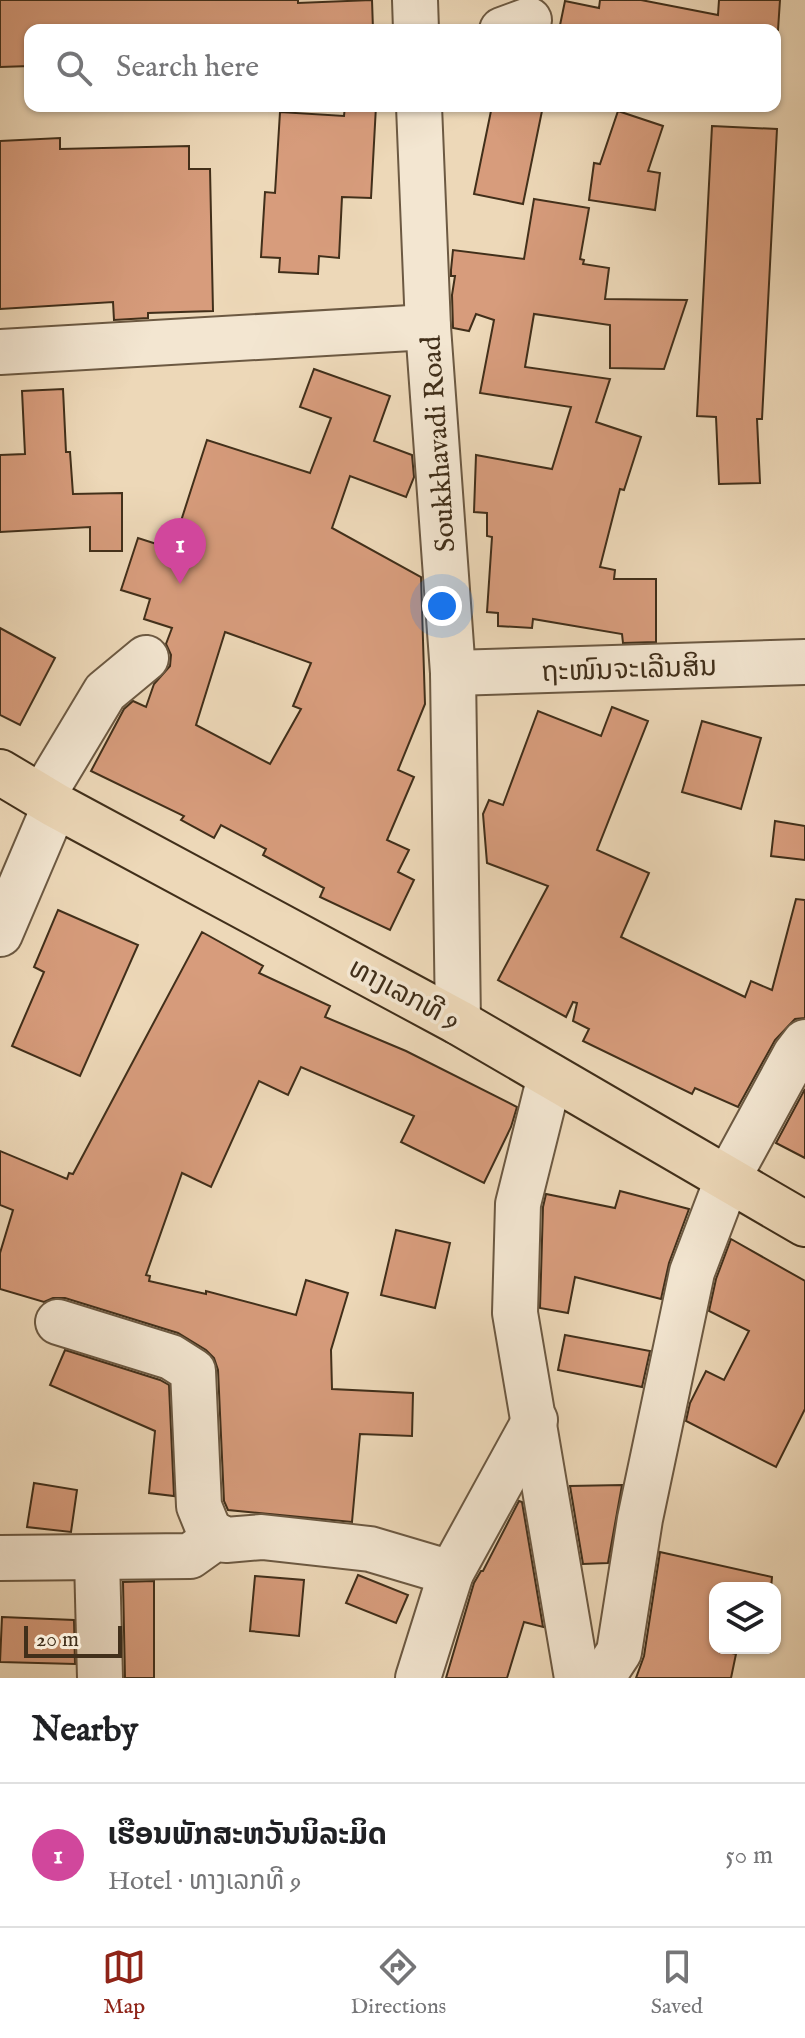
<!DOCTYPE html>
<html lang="en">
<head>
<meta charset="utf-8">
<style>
	:root { --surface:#fff; --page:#f2f2f2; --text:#202124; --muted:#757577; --line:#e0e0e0; --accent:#8f2418 }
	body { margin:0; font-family:"IM FELL English","Noto Sans Lao",serif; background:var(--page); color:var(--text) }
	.controls { position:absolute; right:24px; bottom:24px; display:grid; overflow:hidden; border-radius:16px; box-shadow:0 2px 6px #0004 }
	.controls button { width:72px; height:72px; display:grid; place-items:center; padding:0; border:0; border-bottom:2px solid var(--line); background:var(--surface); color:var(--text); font:40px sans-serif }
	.scale { position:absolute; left:24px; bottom:20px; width:98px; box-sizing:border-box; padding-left:8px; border:4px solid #412f1a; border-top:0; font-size:22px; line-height:28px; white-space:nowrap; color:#412f1a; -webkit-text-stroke:6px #f3e6d1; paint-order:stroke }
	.you { position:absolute; left:442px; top:606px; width:28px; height:28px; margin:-20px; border:6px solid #fff; border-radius:50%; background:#1a73e8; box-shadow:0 0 0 12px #1a73e833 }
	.badge { display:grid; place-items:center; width:52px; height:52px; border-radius:50%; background:var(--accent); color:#fff; font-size:26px; font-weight:700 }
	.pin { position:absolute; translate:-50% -66px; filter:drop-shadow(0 2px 4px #0008) }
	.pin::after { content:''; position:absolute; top:42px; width:28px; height:24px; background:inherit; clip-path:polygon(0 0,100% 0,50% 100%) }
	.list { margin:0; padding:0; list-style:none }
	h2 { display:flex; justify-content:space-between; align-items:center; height:104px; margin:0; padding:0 32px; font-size:34px }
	h2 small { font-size:26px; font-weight:400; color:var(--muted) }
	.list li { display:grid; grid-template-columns:52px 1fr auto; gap:24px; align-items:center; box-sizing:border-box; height:144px; padding:0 32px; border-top:2px solid var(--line) }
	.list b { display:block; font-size:30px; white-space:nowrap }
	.list p { margin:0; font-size:26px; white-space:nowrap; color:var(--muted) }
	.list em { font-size:26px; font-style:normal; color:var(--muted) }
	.icon { flex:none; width:44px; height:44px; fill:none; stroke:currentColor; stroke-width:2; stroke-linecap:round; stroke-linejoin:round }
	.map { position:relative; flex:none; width:805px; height:1678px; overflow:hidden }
	.search { position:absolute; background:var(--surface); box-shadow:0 2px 6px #0004; left:24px; right:24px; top:24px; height:88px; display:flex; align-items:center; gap:20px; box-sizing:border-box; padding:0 28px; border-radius:16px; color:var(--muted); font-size:30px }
	.sheet { height:248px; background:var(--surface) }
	nav { display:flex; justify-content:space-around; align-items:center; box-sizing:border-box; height:112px; border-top:2px solid var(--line); background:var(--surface); font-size:22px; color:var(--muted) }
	nav a { display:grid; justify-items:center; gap:4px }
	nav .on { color:var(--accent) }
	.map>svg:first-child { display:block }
</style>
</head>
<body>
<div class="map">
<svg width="805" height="1678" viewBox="0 0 805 1678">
	<rect width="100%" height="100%" fill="#edd8b8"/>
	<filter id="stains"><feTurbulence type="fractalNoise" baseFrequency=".0025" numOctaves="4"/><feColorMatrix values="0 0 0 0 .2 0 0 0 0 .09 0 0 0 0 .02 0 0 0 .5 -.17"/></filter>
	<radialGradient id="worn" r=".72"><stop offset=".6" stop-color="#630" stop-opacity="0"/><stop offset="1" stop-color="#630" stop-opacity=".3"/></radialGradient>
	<g fill="#d79c7c" stroke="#412f1a" stroke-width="2" fill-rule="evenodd">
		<polygon points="0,0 298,0 298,3 372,0 373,30 30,30 30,66 0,67"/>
		<polygon points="600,0 641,0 718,15 719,0 780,0 778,30 559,30 565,1 599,8"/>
		<polygon points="345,106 376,106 371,198 342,197 339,258 319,256 318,274 279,272 280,258 261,257 265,192 275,193 280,112 344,116"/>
		<polygon points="492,106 543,106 523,204 474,194"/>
		<polygon points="618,111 663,126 648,171 660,173 655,210 589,200 594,163 600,164"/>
		<polygon points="712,126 777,129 762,419 757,419 760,483 719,484 716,417 697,416"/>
		<polygon points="60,138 60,149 189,146 189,169 210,169 213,311 148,313 148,318 114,320 113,302 0,309 0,141"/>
		<polygon points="534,199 589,208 580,259 584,260 583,264 609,268 605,299 687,300 664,369 610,368 610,325 534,314 525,367 610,379 596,422 641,437 624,490 620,489 600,567 615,570 614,579 656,579 656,642 623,643 622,634 533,619 532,628 498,626 498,613 487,612 492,537 487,536 487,513 474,512 476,455 552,469 571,407 480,393 494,320 476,314 469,331 453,328 452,295 455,276 451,276 451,270 453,250 524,259"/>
		<path d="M314 369 390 396 374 441 412 455 414 477 406 497 350 476 332 528 421 577 425 704 398 770 414 777 387 840 409 850 398 872 414 880 390 930 320 897 324 888 263 855 266 849 221 825 214 838 181 820 184 816 91 771 124 709 133 701 146 707 154 684 170 666 171 655 166 644 172 628 144 619 150 599 121 590 138 538 172 549 207 440 310 473 331 418 300 407ZM225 632 311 663 293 706 301 709 270 764 196 725Z"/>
		<polygon points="63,389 66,452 70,452 73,494 122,493 122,551 90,551 90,527 0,532 0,455 25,454 22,391"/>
		<polygon points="0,628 55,658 20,725 0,715"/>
		<polygon points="612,707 648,721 597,850 649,873 621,937 745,997 751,981 772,990 796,899 805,900 805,1018 795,1019 775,1040 738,1107 695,1088 692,1094 583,1041 589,1029 573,1021 577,1003 573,1002 566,1017 498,980 548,886 487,863 483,814 489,800 503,805 538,711 601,736"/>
		<polygon points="702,721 761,738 741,809 682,792"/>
		<polygon points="775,821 805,826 805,860 771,856"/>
		<polygon points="58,910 138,945 80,1076 12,1046 44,972 34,967"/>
		<polygon points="202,932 263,966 259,973 330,1006 325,1017 406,1051 517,1107 511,1127 484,1183 401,1142 414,1116 301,1067 288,1095 259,1081 211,1187 182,1173 146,1275 150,1276 149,1281 206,1294 206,1291 296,1315 306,1280 348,1293 331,1350 332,1389 413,1393 412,1436 360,1434 352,1522 228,1510 224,1501 218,1370 214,1358 206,1350 178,1333 65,1298 53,1298 44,1302 0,1289 0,1253 13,1210 0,1205 0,1151 67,1179 69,1173 73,1174"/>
		<polygon points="805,1089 805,1158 776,1143"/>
		<polygon points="620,1191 689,1209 669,1263 661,1299 575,1277 568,1313 540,1308 543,1207 546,1194 615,1208"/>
		<polygon points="396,1230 450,1243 435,1308 381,1295"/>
		<polygon points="731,1239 805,1281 805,1409 776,1467 686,1421 690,1403 706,1371 724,1380 749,1331 709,1311 716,1279"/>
		<polygon points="565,1335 650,1351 642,1387 558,1370"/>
		<polygon points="65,1350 160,1380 169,1385 174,1496 149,1493 155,1431 50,1385"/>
		<polygon points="34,1483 77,1490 71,1532 27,1527"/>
		<polygon points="622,1485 608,1563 583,1564 570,1486"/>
		<polygon points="519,1501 522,1502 543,1627 524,1622 507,1678 446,1678 474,1583 481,1571 483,1571"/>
		<polygon points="660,1552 772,1577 771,1588 715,1588 715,1649 736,1654 731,1678 636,1678 644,1656"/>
		<polygon points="358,1575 408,1595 396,1623 346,1603"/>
		<polygon points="255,1576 304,1580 299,1636 250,1631"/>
		<polygon points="154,1581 154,1678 125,1678 123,1582"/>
		<polygon points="2,1617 74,1620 75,1664 0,1662"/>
	</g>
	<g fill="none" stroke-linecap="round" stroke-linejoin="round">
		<g stroke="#6c5942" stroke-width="48">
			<g id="minor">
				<polyline points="415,0 416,30"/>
				<polyline points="502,30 529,20"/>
				<polyline points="419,106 428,327 453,673 458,1022"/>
				<polyline points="0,352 428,327"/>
				<polyline points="453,673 805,662"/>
				<polyline points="42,797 105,692 146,658"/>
				<polyline points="0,934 55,805"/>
				<polyline points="550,1076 518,1204 515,1313 577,1678"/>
				<polyline points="58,1322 171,1357 193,1371 199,1506 210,1533 226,1540 262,1537 370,1549 451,1573 535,1420"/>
				<polyline points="0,1558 190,1556 218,1536"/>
				<polyline points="97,1558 100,1678"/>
				<polyline points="418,1678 451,1573"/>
				<polyline points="602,1678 619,1652 640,1519 692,1272 727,1180 795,1055 805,1042"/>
			</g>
		</g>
		<g stroke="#412f1a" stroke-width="48">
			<polyline id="major" points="0,772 55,805 458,1022 805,1224"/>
		</g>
		<use href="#minor" stroke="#f3e6d1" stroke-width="44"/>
		<use href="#major" stroke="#edd8b8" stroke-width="44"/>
	</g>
	<g text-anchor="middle" stroke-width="7" stroke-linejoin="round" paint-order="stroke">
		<g font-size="28" fill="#412f1a" stroke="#f3e6d1">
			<text transform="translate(437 444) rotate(-94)" y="10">Soukkhavadi Road</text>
			<text transform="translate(629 668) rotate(-2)" y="10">ຖະໜົນຈະເລີນສິນ</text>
			<text transform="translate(405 993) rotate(28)" y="10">ທາງເລກທີ 9</text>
		</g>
	</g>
	<rect width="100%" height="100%" filter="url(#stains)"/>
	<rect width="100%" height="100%" fill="url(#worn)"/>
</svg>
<div class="controls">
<button><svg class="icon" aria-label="layers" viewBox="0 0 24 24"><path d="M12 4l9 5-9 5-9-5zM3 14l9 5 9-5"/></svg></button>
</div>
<div class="scale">20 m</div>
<div class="you"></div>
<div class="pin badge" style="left:180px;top:584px;background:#d1479c">1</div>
<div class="search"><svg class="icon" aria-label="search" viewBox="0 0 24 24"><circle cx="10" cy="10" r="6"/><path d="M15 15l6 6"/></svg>Search here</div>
</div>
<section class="sheet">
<h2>Nearby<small></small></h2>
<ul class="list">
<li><span class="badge" style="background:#d1479c">1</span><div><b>ເຮືອນພັກສະຫວັນນິລະມິດ</b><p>Hotel · ທາງເລກທີ 9</p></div><em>50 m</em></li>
</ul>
</section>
<nav>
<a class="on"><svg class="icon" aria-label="map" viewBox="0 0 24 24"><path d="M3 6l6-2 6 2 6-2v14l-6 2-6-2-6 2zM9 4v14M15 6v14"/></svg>Map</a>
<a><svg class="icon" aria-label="directions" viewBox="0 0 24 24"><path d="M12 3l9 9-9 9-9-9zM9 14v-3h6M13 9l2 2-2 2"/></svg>Directions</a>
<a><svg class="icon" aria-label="saved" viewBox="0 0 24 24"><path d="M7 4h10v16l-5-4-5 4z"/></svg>Saved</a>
</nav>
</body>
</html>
